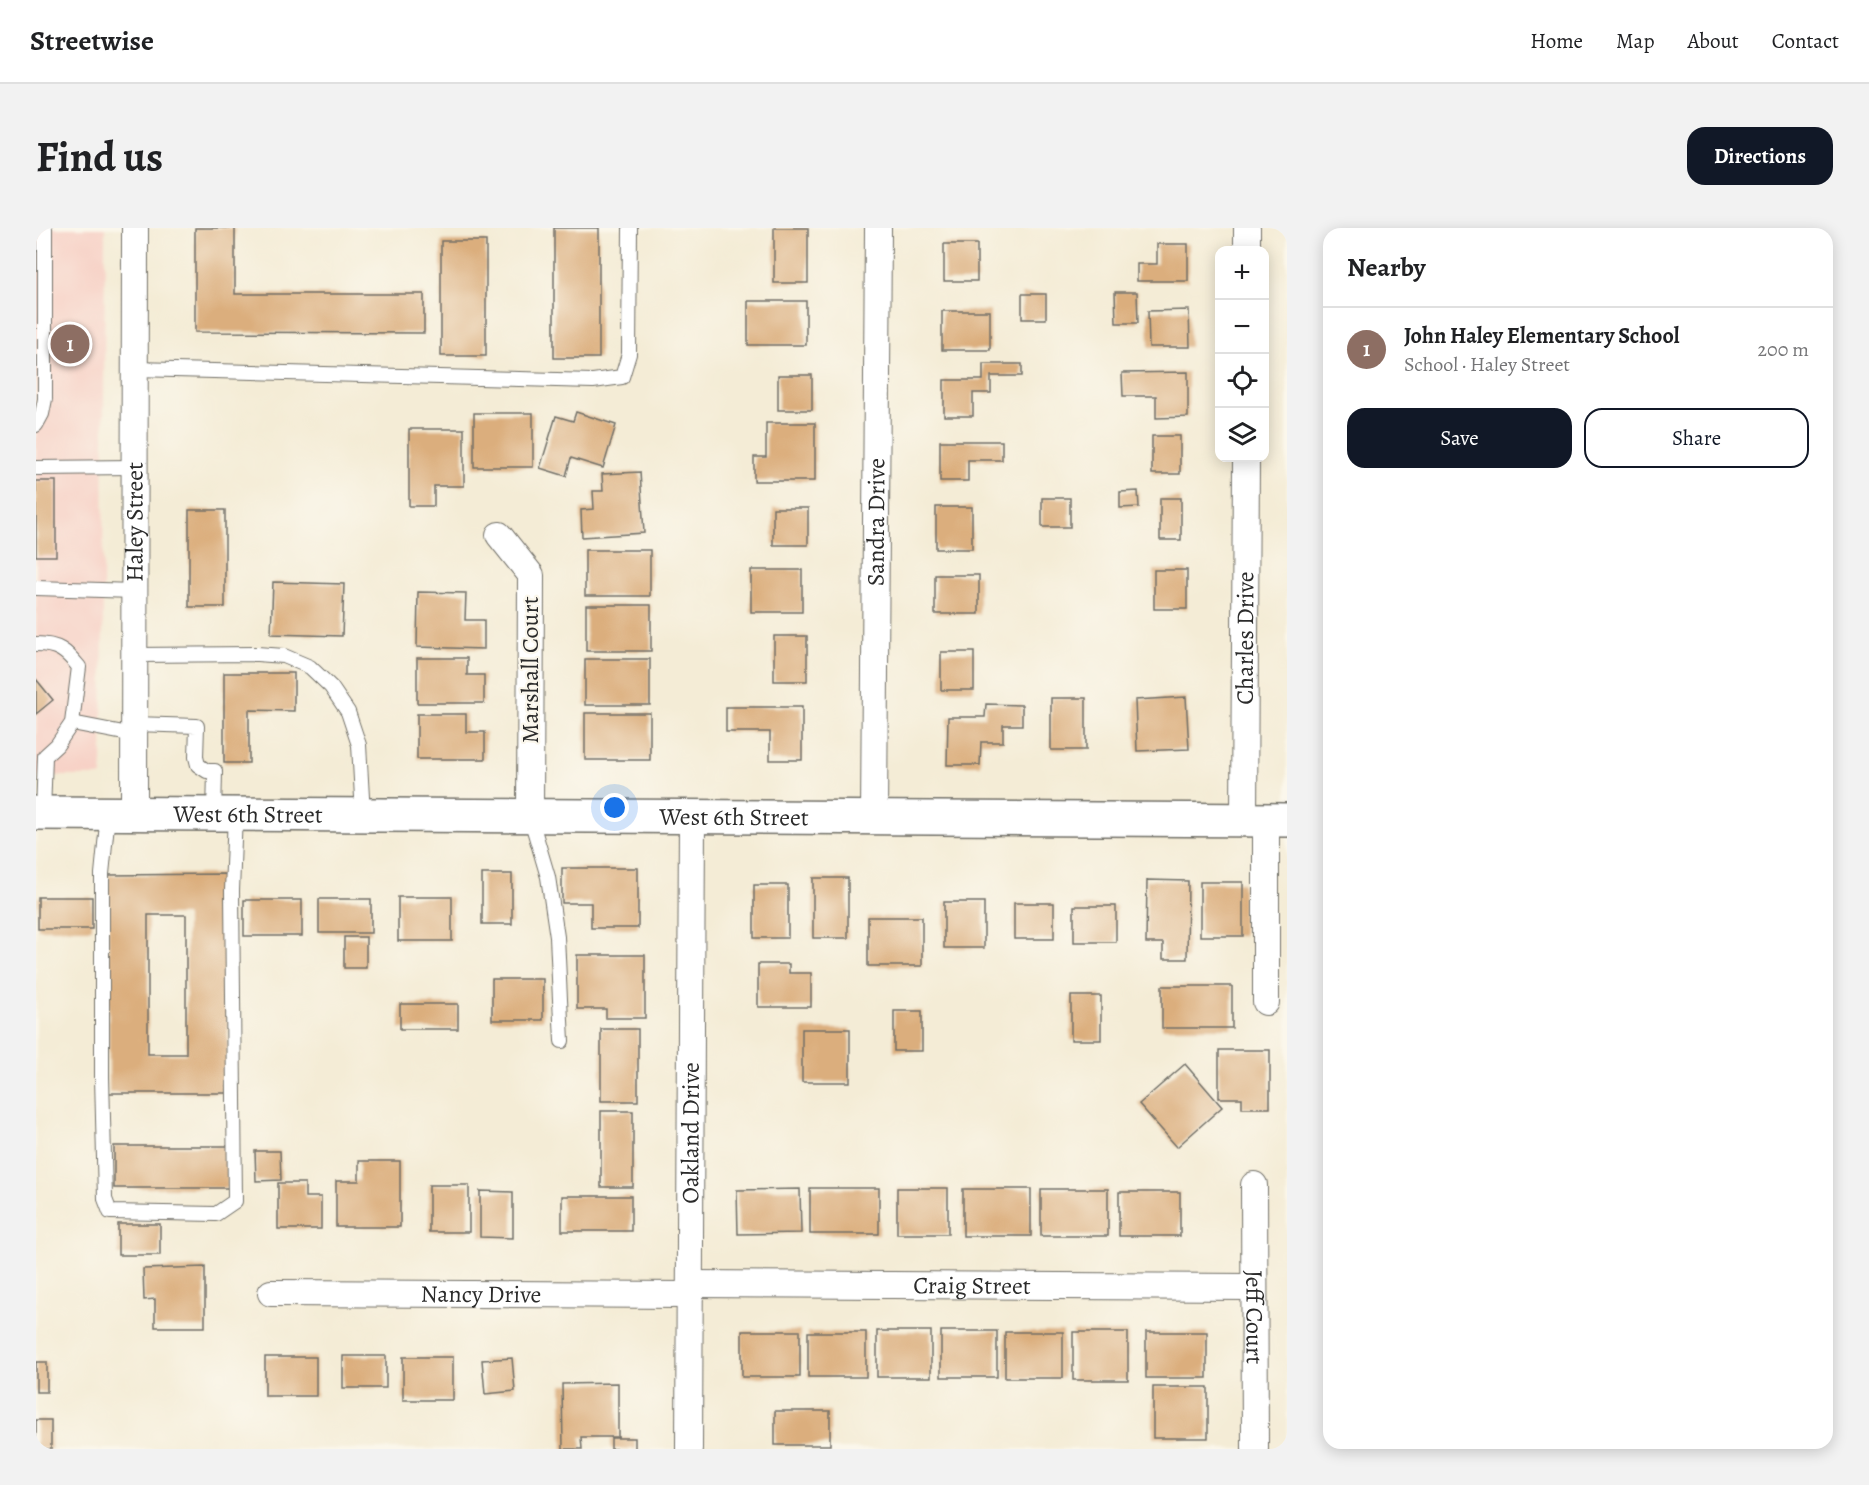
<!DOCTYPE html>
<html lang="en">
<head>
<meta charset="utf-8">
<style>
	:root { --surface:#fff; --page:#f2f2f2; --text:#202124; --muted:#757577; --line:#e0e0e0; --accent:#111827 }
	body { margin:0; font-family:Alegreya,serif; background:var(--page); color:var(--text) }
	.controls { position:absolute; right:18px; top:18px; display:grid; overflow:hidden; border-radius:12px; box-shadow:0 3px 15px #0003 }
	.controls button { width:54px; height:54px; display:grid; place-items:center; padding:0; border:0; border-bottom:2px solid var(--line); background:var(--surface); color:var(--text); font:30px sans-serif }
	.you { position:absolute; left:579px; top:580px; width:21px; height:21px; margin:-15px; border:4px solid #fff; border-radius:50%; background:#1a73e8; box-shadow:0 0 0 9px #1a73e833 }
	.badge { display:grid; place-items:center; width:39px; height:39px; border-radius:50%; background:var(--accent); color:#fff; font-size:20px; font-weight:700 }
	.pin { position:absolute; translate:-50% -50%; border:3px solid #fff; box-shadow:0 2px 6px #0006 }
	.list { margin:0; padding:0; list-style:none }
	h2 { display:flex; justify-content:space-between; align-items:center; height:78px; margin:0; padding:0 24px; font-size:26px }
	h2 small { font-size:20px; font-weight:400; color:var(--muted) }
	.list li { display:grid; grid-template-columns:39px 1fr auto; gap:18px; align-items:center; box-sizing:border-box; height:84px; padding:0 24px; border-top:2px solid var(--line) }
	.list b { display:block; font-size:22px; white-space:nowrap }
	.list p { margin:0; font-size:20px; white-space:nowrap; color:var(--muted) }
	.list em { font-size:20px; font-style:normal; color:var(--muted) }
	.actions { display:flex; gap:12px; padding:18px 24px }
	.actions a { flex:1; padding:14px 0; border:2px solid var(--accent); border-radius:18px; text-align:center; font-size:21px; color:var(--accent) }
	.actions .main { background:var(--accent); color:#fff }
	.icon { flex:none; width:33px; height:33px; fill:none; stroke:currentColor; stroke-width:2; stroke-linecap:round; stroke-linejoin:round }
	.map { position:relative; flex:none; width:1251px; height:1221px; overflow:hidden; border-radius:18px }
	header { display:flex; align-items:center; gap:36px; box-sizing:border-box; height:84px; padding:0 30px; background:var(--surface); border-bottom:2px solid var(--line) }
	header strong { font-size:28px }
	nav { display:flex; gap:33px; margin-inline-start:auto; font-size:21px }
	.intro { display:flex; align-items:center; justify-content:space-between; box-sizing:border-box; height:144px; padding:0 36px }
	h1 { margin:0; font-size:42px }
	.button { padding:15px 27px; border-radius:18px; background:var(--accent); color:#fff; font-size:21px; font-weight:700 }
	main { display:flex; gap:36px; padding:0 36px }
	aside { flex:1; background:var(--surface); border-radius:18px; box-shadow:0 3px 15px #0003 }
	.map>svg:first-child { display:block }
</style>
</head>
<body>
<header>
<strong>Streetwise</strong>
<nav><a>Home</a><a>Map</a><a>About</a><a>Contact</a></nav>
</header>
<div class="intro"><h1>Find us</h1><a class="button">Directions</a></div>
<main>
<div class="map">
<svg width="1251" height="1221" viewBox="0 0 1251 1221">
	<rect width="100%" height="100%" fill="#fbf7ec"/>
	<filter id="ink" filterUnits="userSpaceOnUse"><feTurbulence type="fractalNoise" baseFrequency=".0167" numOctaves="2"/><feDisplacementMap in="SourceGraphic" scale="12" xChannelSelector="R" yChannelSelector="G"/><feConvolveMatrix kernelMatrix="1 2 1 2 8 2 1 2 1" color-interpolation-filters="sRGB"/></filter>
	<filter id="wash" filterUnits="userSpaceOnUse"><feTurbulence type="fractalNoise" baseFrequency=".008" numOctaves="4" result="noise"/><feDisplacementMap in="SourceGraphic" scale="24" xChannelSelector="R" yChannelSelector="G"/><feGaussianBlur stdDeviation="1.35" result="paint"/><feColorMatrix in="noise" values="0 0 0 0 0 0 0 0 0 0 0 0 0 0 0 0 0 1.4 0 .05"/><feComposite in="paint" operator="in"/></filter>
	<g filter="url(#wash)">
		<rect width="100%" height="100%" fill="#f4ecd6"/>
		<polygon fill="#f7d1c6" points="0,0 69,0 66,548 0,548"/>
		<g id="blocks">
			<g fill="#dbae7d" fill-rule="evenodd">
				<polygon points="159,0 199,0 199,66 388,66 388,105 159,104"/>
				<rect x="518" y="0" width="45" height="130"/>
				<rect x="738" y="0" width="34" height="55"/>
				<rect x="405" y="13" width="45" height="115"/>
				<rect x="908" y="16" width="33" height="37"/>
				<polygon points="1121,16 1152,16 1152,53 1101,53 1101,36 1121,36"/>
				<polygon points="1079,64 1101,64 1102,95 1080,95"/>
				<rect x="986" y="66" width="24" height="25"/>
				<rect x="712" y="73" width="58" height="44"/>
				<polygon points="1153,82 1154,119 1113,119 1112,83"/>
				<rect x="906" y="83" width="48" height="39"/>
				<polygon points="947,136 986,136 986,148 955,148 955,165 937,165 937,188 908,188 908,152 947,152"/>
				<polygon points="1152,144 1152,189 1120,190 1120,168 1087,168 1086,145"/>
				<rect x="742" y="147" width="34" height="35"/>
				<polygon points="540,184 580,197 567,240 535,230 530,248 504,240 520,188 537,193"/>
				<rect x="438" y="185" width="59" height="54"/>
				<polygon points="730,195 779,195 779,253 718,253 718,229 730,229"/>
				<polygon points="373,201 428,201 428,258 398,258 398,278 373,278"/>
				<rect x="1116" y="208" width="28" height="38"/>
				<polygon points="904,213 966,213 966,232 932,232 932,253 904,253"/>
				<polygon points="604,244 608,305 546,309 545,282 558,281 557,263 567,263 566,246"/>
				<rect x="0" y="253" width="20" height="75"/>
				<polygon points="1102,263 1103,279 1084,280 1084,264"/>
				<rect x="1006" y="270" width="28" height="29"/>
				<rect x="1124" y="270" width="21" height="42"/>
				<rect x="900" y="279" width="36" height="42"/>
				<rect x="737" y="280" width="35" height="37"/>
				<rect x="153" y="282" width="36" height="97"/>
				<rect x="549" y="322" width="65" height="46"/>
				<rect x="715" y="342" width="51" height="42"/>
				<rect x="1118" y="342" width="33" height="39"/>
				<rect x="899" y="347" width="44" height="39"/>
				<polygon points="237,354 308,356 306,408 235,406"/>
				<polygon points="382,364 430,365 429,392 448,392 448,421 381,419"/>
				<rect x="550" y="377" width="65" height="46"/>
				<rect x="738" y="408" width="33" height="45"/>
				<rect x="905" y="424" width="33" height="38"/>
				<polygon points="381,430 431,430 431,447 448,447 448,475 381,475"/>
				<rect x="549" y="431" width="65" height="46"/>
				<polygon points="188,445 258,445 258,483 213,482 213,535 188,535"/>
				<polygon points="0,451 17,472 0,486"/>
				<polygon points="1150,469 1153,521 1101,523 1099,472"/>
				<rect x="1015" y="470" width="35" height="52"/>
				<polygon points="950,476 986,477 986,497 967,497 967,514 945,514 944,537 911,537 912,489 949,489"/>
				<polygon points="690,479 766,479 766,532 734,532 734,504 690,504"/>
				<rect x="549" y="485" width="65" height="47"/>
				<polygon points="381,486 430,486 430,504 449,504 449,531 381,531"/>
				<polygon points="526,640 602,640 602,700 555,700 555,675 526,675"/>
				<path d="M191 646 192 865H73L72 647ZM112 687H150V826H112Z"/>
				<rect x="446" y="646" width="30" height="50"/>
				<rect x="777" y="650" width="35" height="60"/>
				<polygon points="1111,652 1152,653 1151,731 1127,731 1127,715 1110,715"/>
				<rect x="1164" y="654" width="43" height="54"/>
				<rect x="718" y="657" width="34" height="53"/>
				<rect x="2" y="669" width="54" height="32"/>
				<rect x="362" y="669" width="54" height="44"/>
				<rect x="283" y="671" width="52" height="34"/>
				<rect x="208" y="672" width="58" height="36"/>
				<rect x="908" y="674" width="40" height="46"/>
				<rect x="978" y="675" width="40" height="36"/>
				<rect x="1038" y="678" width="42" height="36"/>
				<rect x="832" y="689" width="54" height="49"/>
				<rect x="308" y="709" width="22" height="31"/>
				<polygon points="541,727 609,727 609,790 570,790 570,781 541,781"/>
				<polygon points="722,736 753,736 753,745 775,745 775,779 722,779"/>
				<rect x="456" y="751" width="51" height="41"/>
				<rect x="1126" y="758" width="70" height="42"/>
				<rect x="1035" y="768" width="30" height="44"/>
				<rect x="364" y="776" width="58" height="25"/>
				<rect x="858" y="783" width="28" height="40"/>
				<rect x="565" y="801" width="37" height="72"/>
				<rect x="766" y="801" width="48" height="53"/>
				<polygon points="1183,822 1234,822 1234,880 1206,880 1206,870 1183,870"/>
				<polygon points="1149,836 1186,879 1141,919 1103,876"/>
				<rect x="565" y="883" width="32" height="76"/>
				<rect x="78" y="918" width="114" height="42"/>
				<polygon points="219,923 244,923 245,952 220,953"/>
				<polygon points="323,933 364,933 364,999 300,999 300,953 323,953"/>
				<polygon points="242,955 269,955 269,969 285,969 285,1001 242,1001"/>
				<rect x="393" y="957" width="40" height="47"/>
				<rect x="774" y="960" width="69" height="46"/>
				<rect x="861" y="960" width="51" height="46"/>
				<polygon points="764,961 765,1005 702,1006 701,962"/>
				<rect x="927" y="961" width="68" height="47"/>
				<rect x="1005" y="961" width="67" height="47"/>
				<polygon points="444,963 477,964 477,1010 444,1009"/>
				<rect x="1083" y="964" width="61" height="44"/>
				<rect x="526" y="968" width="69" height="35"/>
				<rect x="82" y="996" width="42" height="31"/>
				<polygon points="169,1039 169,1099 119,1099 119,1071 108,1072 107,1041"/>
				<rect x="706" y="1103" width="58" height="46"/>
				<rect x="841" y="1103" width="54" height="46"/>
				<rect x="905" y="1103" width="56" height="46"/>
				<rect x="772" y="1104" width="58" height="45"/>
				<rect x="969" y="1104" width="58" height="46"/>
				<rect x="1037" y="1104" width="55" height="48"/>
				<rect x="1110" y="1104" width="61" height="46"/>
				<rect x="307" y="1128" width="43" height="32"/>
				<rect x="229" y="1129" width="51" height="39"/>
				<rect x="367" y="1129" width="50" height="43"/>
				<polygon points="476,1130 479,1163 449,1166 446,1132"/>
				<rect x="0" y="1134" width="11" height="30"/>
				<polygon points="582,1155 582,1209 545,1209 546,1221 527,1221 526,1156"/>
				<rect x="1117" y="1159" width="55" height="51"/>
				<rect x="739" y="1183" width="55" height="34"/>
				<rect x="0" y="1192" width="15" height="29"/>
				<rect x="575" y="1210" width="24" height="11"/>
			</g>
		</g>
	</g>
	<g filter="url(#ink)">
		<use href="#blocks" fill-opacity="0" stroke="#716f67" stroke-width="1.5"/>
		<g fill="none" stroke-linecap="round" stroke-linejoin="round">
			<g stroke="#716f67" stroke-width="16">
				<g id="service">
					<polyline points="99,141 557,153 586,149 593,126 594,0"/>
					<polyline points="0,197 6,186 9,171 9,0"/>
					<polyline points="0,240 99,239"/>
					<polyline points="0,360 98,363"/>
					<path d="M0 416C22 416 30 423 43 439L36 495 21 517 9 528 7 585"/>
					<polyline points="98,427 221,426 248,428 274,439 295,459 312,484 323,517 327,587"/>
					<polyline points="36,495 98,507"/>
					<polyline points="98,496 161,498 160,529 162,537 171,543 179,543 178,586"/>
					<polyline points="72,586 66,646 66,849 69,971 74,984 180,986 199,973 196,663 199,586"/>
					<polyline points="494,588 512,649 521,709 526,813"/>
				</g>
			</g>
			<g stroke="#716f67" stroke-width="28">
				<g id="minor">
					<polyline points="1211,22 1211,0"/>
					<polyline points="463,307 495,347 494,588"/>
					<path id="s1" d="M98 586 99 0"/>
					<path id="s2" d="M838 590 842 0"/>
					<path id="s3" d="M1208 592 1210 230"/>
					<polyline points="1230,592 1230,774"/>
					<path id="s4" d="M1218 957 1219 1221"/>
					<path id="s5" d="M654 1056 1217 1059"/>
					<path id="s6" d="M235 1065 654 1067"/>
					<path id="s7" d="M653 1221 656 589"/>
				</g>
			</g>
			<g stroke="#716f67" stroke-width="36">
				<g id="tertiary">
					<path id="s8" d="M0 585 1251 592"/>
				</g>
			</g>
			<use href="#service" stroke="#fff" stroke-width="14"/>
			<use href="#minor" stroke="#fff" stroke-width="26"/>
			<use href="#tertiary" stroke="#fff" stroke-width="33"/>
		</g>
	</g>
	<g text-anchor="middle" stroke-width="4.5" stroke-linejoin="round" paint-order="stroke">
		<g font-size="24" fill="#2b2b2b" stroke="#fbf7ec">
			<text dy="8" stroke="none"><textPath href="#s1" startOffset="292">Haley Street</textPath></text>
			<text dy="8" stroke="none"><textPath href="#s2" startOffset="296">Sandra Drive</textPath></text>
			<text dy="8" stroke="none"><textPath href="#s3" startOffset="182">Charles Drive</textPath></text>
			<text transform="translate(494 442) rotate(-90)" y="8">Marshall Court</text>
			<text dy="8" stroke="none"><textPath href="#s8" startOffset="212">West 6th Street</textPath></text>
			<text dy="8" stroke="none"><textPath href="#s8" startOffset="698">West 6th Street</textPath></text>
			<text dy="8" stroke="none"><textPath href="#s7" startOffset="316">Oakland Drive</textPath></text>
			<text dy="8" stroke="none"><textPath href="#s5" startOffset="282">Craig Street</textPath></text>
			<text dy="8" stroke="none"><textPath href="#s6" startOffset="210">Nancy Drive</textPath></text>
			<text dy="8" stroke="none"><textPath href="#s4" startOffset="132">Jeff Court</textPath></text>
		</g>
	</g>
</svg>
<div class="controls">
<button>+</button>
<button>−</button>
<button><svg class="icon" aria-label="locate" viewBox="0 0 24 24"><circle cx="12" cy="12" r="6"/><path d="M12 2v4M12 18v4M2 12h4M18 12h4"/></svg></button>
<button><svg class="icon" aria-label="layers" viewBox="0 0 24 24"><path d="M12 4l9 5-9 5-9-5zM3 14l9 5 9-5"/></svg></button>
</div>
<div class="you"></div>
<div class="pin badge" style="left:34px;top:116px;background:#8d6e63">1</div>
</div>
<aside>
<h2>Nearby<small></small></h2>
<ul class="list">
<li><span class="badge" style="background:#8d6e63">1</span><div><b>John Haley Elementary School</b><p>School · Haley Street</p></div><em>200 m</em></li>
</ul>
<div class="actions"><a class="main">Save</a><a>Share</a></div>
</aside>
</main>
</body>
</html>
